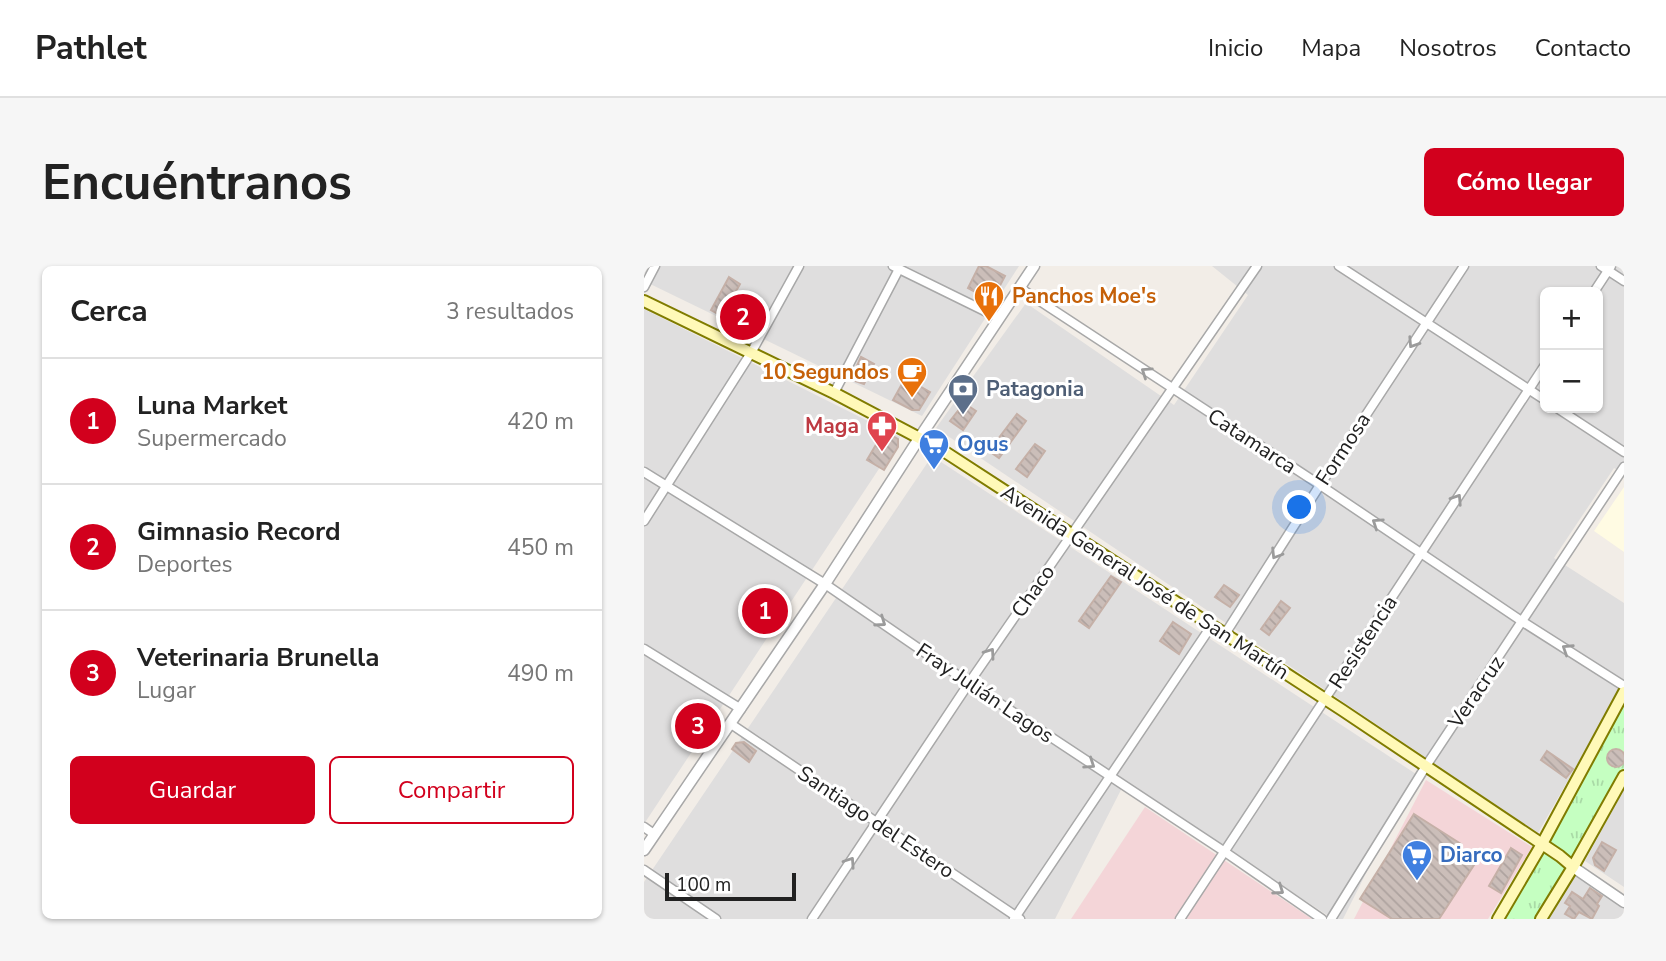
<!DOCTYPE html>
<html lang="es">
<head>
<meta charset="utf-8">
<style>
	:root { --surface:#fff; --page:#f6f6f6; --text:#222; --muted:#767676; --line:#e0e0e0; --accent:#d2001d }
	body { margin:0; font-family:"Nunito Sans",sans-serif; background:var(--page); color:var(--text) }
	.controls { position:absolute; right:21px; top:21px; display:grid; overflow:hidden; border-radius:10px; box-shadow:0 2px 5px #0004 }
	.controls button { width:63px; height:63px; display:grid; place-items:center; padding:0; border:0; border-bottom:2px solid var(--line); background:var(--surface); color:var(--text); font:35px sans-serif }
	.scale { position:absolute; left:21px; bottom:18px; width:131px; box-sizing:border-box; padding-left:7px; border:4px solid #212121; border-top:0; font-size:19px; line-height:24px; white-space:nowrap; color:#212121; -webkit-text-stroke:5px #fff; paint-order:stroke }
	.you { position:absolute; left:656px; top:242px; width:24px; height:24px; margin:-18px; border:5px solid #fff; border-radius:50%; background:#1a73e8; box-shadow:0 0 0 10px #1a73e833 }
	.badge { display:grid; place-items:center; width:46px; height:46px; border-radius:50%; background:var(--accent); color:#fff; font-size:23px; font-weight:700 }
	.pin { position:absolute; translate:-50% -50%; border:4px solid #fff; box-shadow:0 2px 7px #0006 }
	.list { margin:0; padding:0; list-style:none }
	h2 { display:flex; justify-content:space-between; align-items:center; height:91px; margin:0; padding:0 28px; font-size:30px }
	h2 small { font-size:23px; font-weight:400; color:var(--muted) }
	.list li { display:grid; grid-template-columns:46px 1fr auto; gap:21px; align-items:center; box-sizing:border-box; height:126px; padding:0 28px; border-top:2px solid var(--line) }
	.list b { display:block; font-size:26px; white-space:nowrap }
	.list p { margin:0; font-size:23px; white-space:nowrap; color:var(--muted) }
	.list em { font-size:23px; font-style:normal; color:var(--muted) }
	.actions { display:flex; gap:14px; padding:21px 28px }
	.actions a { flex:1; padding:16px 0; border:2px solid var(--accent); border-radius:10px; text-align:center; font-size:24px; color:var(--accent) }
	.actions .main { background:var(--accent); color:#fff }
	.map { position:relative; flex:none; width:980px; height:653px; overflow:hidden; border-radius:10px }
	header { display:flex; align-items:center; gap:42px; box-sizing:border-box; height:98px; padding:0 35px; background:var(--surface); border-bottom:2px solid var(--line) }
	header strong { font-size:33px }
	nav { display:flex; gap:38px; margin-inline-start:auto; font-size:24px }
	.intro { display:flex; align-items:center; justify-content:space-between; box-sizing:border-box; height:168px; padding:0 42px }
	h1 { margin:0; font-size:49px }
	.button { padding:18px 32px; border-radius:10px; background:var(--accent); color:#fff; font-size:24px; font-weight:700 }
	main { display:flex; gap:42px; padding:0 42px }
	aside { flex:1; background:var(--surface); border-radius:10px; box-shadow:0 2px 5px #0004 }
	.map>svg:first-child { display:block }
</style>
</head>
<body>
<header>
<strong>Pathlet</strong>
<nav><a>Inicio</a><a>Mapa</a><a>Nosotros</a><a>Contacto</a></nav>
</header>
<div class="intro"><h1>Encuéntranos</h1><a class="button">Cómo llegar</a></div>
<main>
<aside>
<h2>Cerca<small>3 resultados</small></h2>
<ul class="list">
<li><span class="badge">1</span><div><b>Luna Market</b><p>Supermercado</p></div><em>420 m</em></li>
<li><span class="badge">2</span><div><b>Gimnasio Record</b><p>Deportes</p></div><em>450 m</em></li>
<li><span class="badge">3</span><div><b>Veterinaria Brunella</b><p>Lugar</p></div><em>490 m</em></li>
</ul>
<div class="actions"><a class="main">Guardar</a><a>Compartir</a></div>
</aside>
<div class="map">
<svg width="980" height="653" viewBox="0 0 980 653">
	<defs>
		<pattern id="park-tufts" width="24" height="20" patternUnits="userSpaceOnUse" patternTransform="scale(1.75)"><rect width="24" height="20" fill="#c5ffc1"/><path d="M3 7l-1-3M5 7V3M7 7l1-3M15 17l-1-3M17 17v-4M19 17l1-3" fill="none" stroke="#a9daa6"/></pattern>
		<pattern id="building-back-hatch" width="6" height="6" patternUnits="userSpaceOnUse" patternTransform="scale(1.75)"><rect width="6" height="6" fill="#cbbeb9"/><path d="M-1 5l2 2M0 0l6 6M5-1l2 2" fill="none" stroke="#aea39f"/></pattern>
	</defs>
	<rect width="100%" height="100%" fill="#f2ede7"/>
	<g fill="#dfdede" fill-rule="evenodd">
		<polygon points="0,0 375,0 278,150 0,15"/>
		<path d="M568 0H980V208L970 202 910 292 980 337V416L894 567 292 162 382 37 530 139 604 29ZM901 26H954V142H901Z"/>
		<polygon points="0,43 256,171 0,558"/>
		<polygon points="288,190 772,508 699,653 689,653 481,516 411,653 0,653 0,616"/>
		<polygon points="980,523 980,621 941,595"/>
		<polygon points="929,601 980,636 980,653 899,653"/>
	</g>
	<g fill="#f4d5d8">
		<polygon points="782,514 888,581 844,653 710,653"/>
		<polygon points="501,541 668,653 427,653"/>
	</g>
	<polygon fill="#fffbe3" points="980,221 980,286 950,265"/>
	<polygon fill="url(#park-tufts)" points="980,426 980,510 897,653 854,653"/>
	<g fill="url(#building-back-hatch)" stroke="#c5b0a7" stroke-width="2">
		<polygon points="335,0 342,0 361,10 350,31 344,33 324,22"/>
		<polygon points="85,11 96,18 87,34 110,46 101,63 67,44"/>
		<polygon points="217,91 230,98 220,118 211,115 210,106"/>
		<polygon points="258,118 268,124 272,118 286,126 275,144 268,144 249,134"/>
		<polygon points="320,137 332,145 319,164 306,155"/>
		<polygon points="373,148 382,155 355,192 345,185"/>
		<polygon points="240,165 254,173 254,181 240,204 223,194"/>
		<polygon points="391,178 401,185 383,211 372,203"/>
		<polygon points="467,310 477,316 445,362 435,355"/>
		<polygon points="580,319 595,329 586,341 571,331"/>
		<polygon points="106,331 142,349 137,359 101,341"/>
		<polygon points="637,335 646,342 625,369 617,363"/>
		<polygon points="529,356 547,368 535,388 516,375"/>
		<polygon points="48,450 66,462 51,485 33,473"/>
		<polygon points="100,476 112,485 105,496 88,483 92,477"/>
		<circle cx="972" cy="492" r="9"/>
		<polygon points="903,485 929,503 922,512 897,494"/>
		<polygon points="770,548 817,578 811,587 830,599 795,653 748,653 716,633"/>
		<polygon points="958,576 972,584 960,605 951,599 949,592"/>
		<polygon points="867,582 878,589 857,627 845,620"/>
		<polygon points="946,622 958,630 953,638 955,640 948,653 935,646 930,653 921,648 926,640 921,637 928,626 939,633"/>
	</g>
	<g fill="none" stroke-linecap="round" stroke-linejoin="round">
		<g stroke="#a8a8a8" stroke-width="11">
			<g id="minor">
				<polyline points="249,0 355,52"/>
				<polyline points="695,0 901,134"/>
				<polyline points="957,0 980,15"/>
				<polyline points="0,21 11,0"/>
				<polyline points="376,22 676,219 879,356 980,420"/>
				<polyline points="950,26 967,0"/>
				<polyline points="190,127 255,3"/>
				<polyline points="913,142 980,186"/>
				<polyline points="0,206 181,318 325,417 581,586 678,653"/>
				<polyline points="0,255 107,87 155,0"/>
				<polyline points="581,368 676,219 820,0"/>
				<polyline points="0,383 97,443"/>
				<polyline points="87,458 376,653"/>
				<polyline points="0,561 10,568"/>
				<polyline points="0,604 72,653"/>
				<polyline points="168,653 325,417 613,0"/>
				<polyline points="370,653 568,359"/>
				<polyline points="536,653 901,99"/>
				<polyline points="687,653 782,500 980,201"/>
			</g>
		</g>
		<g stroke="#a8a8a8" stroke-width="13">
			<g id="tertiary">
				<polyline points="0,584 181,318 276,171 390,0"/>
				<polyline points="929,601 980,636"/>
			</g>
		</g>
		<g stroke="#807c00" stroke-width="14">
			<g id="secondary">
				<polyline points="0,35 190,127 298,184 698,444 916,590 929,601"/>
				<polyline points="854,653 898,578 980,426"/>
				<polyline points="897,653 929,601 980,510"/>
			</g>
		</g>
		<use href="#minor" stroke="#fff" stroke-width="8"/>
		<use href="#tertiary" stroke="#fff" stroke-width="10"/>
		<use href="#secondary" stroke="#fff9b8" stroke-width="10"/>
	</g>
	<defs><path id="oneway-chevron" d="M-2-3.5L2.5 0L-2 3.5" fill="none" stroke-width="1.6" stroke-linecap="round" stroke-linejoin="round" transform="scale(1.75)"/></defs>
	<g stroke="#9b9b9b">
		<use href="#oneway-chevron" transform="translate(769 77) rotate(123)"/>
		<use href="#oneway-chevron" transform="translate(502 106) rotate(-146)"/>
		<use href="#oneway-chevron" transform="translate(813 233) rotate(-57)"/>
		<use href="#oneway-chevron" transform="translate(733 257) rotate(-146)"/>
		<use href="#oneway-chevron" transform="translate(632 288) rotate(122)"/>
		<use href="#oneway-chevron" transform="translate(237 356) rotate(35)"/>
		<use href="#oneway-chevron" transform="translate(923 383) rotate(-147)"/>
		<use href="#oneway-chevron" transform="translate(346 387) rotate(-55)"/>
		<use href="#oneway-chevron" transform="translate(446 498) rotate(34)"/>
		<use href="#oneway-chevron" transform="translate(206 596) rotate(-56)"/>
		<use href="#oneway-chevron" transform="translate(635 624) rotate(35)"/>
	</g>
	<defs>
		<g id="restaurant-pin" transform="scale(1.575)"><path d="M0 17L-7.5 6A9.5 9.5 0 1 1 7.5 6Z" fill="#e8710a" stroke="#fff"/><path d="M-5-6h1v4h1v-4h1v4h1v-4h1v5L-1.5 .5V6h-2V.5L-5-1ZM5-6V6H3V1.5H1.5Q1.5-4 5-6Z" fill="#fff"/></g>
		<g id="cafe-pin" transform="scale(1.575)"><path d="M0 17L-7.5 6A9.5 9.5 0 1 1 7.5 6Z" fill="#e8710a" stroke="#fff"/><path d="M-5.5-4.5H6V0H3Q3 3.5 0 3.5H-2.5Q-5.5 3.5-5.5 0ZM3-3.2v2h1.7v-2ZM-6 4.5H4V6H-6Z" fill="#fff"/></g>
		<g id="bank-pin" transform="scale(1.575)"><path d="M0 17L-7.5 6A9.5 9.5 0 1 1 7.5 6Z" fill="#5c6f8a" stroke="#fff"/><path d="M-6-4H6V4H-6ZM0-2.3a2.3 2.3 0 1 0 0 4.6a2.3 2.3 0 1 0 0-4.6Z" fill="#fff"/></g>
		<g id="pharmacy-pin" transform="scale(1.575)"><path d="M0 17L-7.5 6A9.5 9.5 0 1 1 7.5 6Z" fill="#e0444e" stroke="#fff"/><path d="M-2-6h4v4h4v4h-4v4h-4v-4h-4v-4h4Z" fill="#fff"/></g>
		<g id="supermarket-pin" transform="scale(1.575)"><path d="M0 17L-7.5 6A9.5 9.5 0 1 1 7.5 6Z" fill="#3f7fe0" stroke="#fff"/><path d="M-6-5.5h2.5l.6 2H6L4.5 2H-2.5L-4.4-4H-6ZM-1.5 3.2a1.3 1.3 0 1 0 .1 0ZM3 3.2a1.3 1.3 0 1 0 .1 0Z" fill="#fff"/></g>
	</defs>
	<g fill-rule="evenodd">
		<use href="#restaurant-pin" x="345" y="30"/>
		<use href="#cafe-pin" x="268" y="106"/>
		<use href="#bank-pin" x="319" y="123"/>
		<use href="#pharmacy-pin" x="238" y="160"/>
		<use href="#supermarket-pin" x="290" y="178"/>
		<use href="#supermarket-pin" x="773" y="589"/>
	</g>
	<g text-anchor="middle" stroke-width="6" stroke-linejoin="round" paint-order="stroke">
		<g font-size="21" font-weight="bold" fill="#c56008" stroke="#fff" text-anchor="start">
			<text x="368" y="37">Panchos Moe's</text>
			<text x="245" y="113" text-anchor="end">10 Segundos</text>
		</g>
		<g font-size="21" font-weight="bold" fill="#4e5e75" stroke="#fff" text-anchor="start">
			<text x="342" y="130">Patagonia</text>
		</g>
		<g font-size="21" font-weight="bold" fill="#be3a42" stroke="#fff" text-anchor="end">
			<text x="215" y="167">Maga</text>
		</g>
		<g font-size="21" fill="#212121" stroke="#fff">
			<text transform="translate(608 175) rotate(33)" y="7">Catamarca</text>
			<text transform="translate(699 183) rotate(-57)" y="7">Formosa</text>
			<text transform="translate(501 316) rotate(33)" y="7">Avenida General José de San Martín</text>
			<text transform="translate(389 325) rotate(-55)" y="7">Chaco</text>
			<text transform="translate(719 376) rotate(-57)" y="7">Resistencia</text>
			<text transform="translate(832 426) rotate(-56)" y="7">Veracruz</text>
			<text transform="translate(341 427) rotate(34)" y="7">Fray Julián Lagos</text>
			<text transform="translate(232 556) rotate(34)" y="7">Santiago del Estero</text>
		</g>
		<g font-size="21" font-weight="bold" fill="#366cbe" stroke="#fff" text-anchor="start">
			<text x="313" y="185">Ogus</text>
			<text x="796" y="596">Diarco</text>
		</g>
	</g>
</svg>
<div class="controls">
<button>+</button>
<button>−</button>
</div>
<div class="scale">100 m</div>
<div class="you"></div>
<div class="pin badge" style="left:121px;top:345px">1</div>
<div class="pin badge" style="left:99px;top:51px">2</div>
<div class="pin badge" style="left:54px;top:460px">3</div>
</div>
</main>
</body>
</html>
